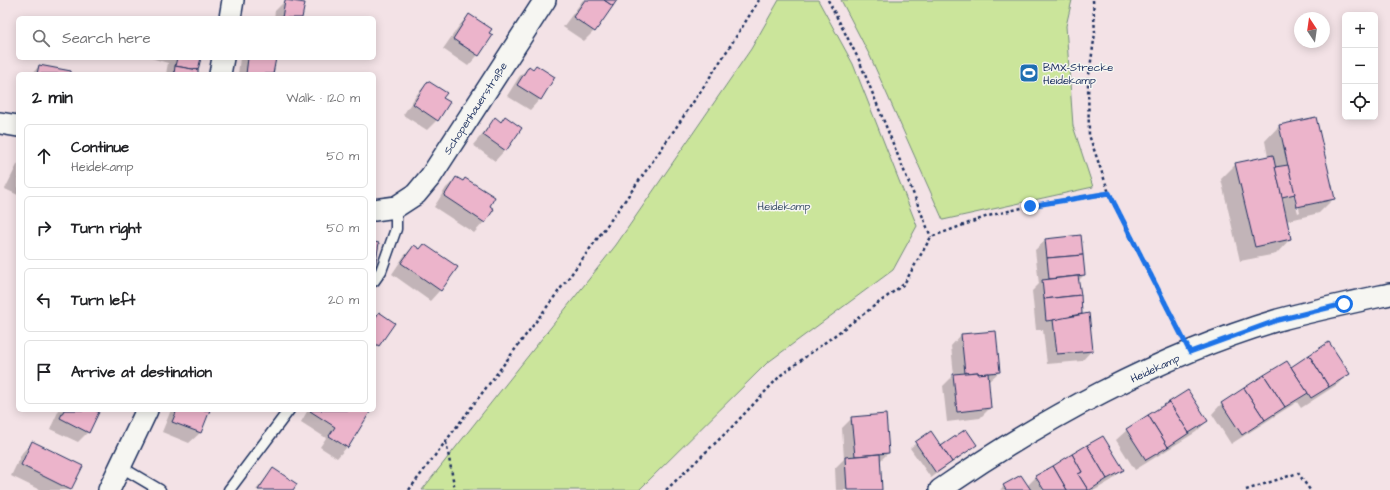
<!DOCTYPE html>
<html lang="en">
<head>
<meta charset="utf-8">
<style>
	:root { --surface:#fff; --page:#f2f2f2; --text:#202124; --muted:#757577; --line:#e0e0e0 }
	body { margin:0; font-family:"Architects Daughter",sans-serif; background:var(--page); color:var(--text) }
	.controls { position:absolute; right:12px; top:12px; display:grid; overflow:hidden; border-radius:6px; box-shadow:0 2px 10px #0003 }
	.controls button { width:36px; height:36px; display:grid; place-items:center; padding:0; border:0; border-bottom:1px solid var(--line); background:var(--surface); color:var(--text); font:20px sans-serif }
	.compass { position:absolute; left:1294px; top:12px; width:36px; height:36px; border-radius:50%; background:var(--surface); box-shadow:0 2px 10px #0003; rotate:347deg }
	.stop { position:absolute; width:12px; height:12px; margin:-9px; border:3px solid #1a73e8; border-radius:50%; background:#fff }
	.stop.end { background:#1a73e8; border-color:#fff; box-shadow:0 1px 4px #0008 }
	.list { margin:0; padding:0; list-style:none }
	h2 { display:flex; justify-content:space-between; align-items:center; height:52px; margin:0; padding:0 16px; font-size:17px }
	h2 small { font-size:13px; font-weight:400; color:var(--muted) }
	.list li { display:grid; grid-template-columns:26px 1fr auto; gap:12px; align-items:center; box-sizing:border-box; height:64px; margin:0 8px 8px; padding:0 8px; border:1px solid var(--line); border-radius:6px }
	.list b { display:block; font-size:15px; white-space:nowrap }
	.list p { margin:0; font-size:13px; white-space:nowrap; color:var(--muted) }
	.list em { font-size:13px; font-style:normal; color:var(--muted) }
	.icon { flex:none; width:22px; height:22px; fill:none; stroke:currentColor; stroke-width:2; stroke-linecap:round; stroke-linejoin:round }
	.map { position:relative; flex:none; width:1390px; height:490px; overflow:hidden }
	.search { position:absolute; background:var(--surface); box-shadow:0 2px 10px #0003; left:16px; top:16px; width:360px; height:44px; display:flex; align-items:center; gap:10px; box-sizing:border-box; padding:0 14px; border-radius:6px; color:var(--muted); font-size:15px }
	.panel { position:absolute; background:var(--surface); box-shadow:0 2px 10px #0003; left:16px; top:72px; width:360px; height:340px; border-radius:6px }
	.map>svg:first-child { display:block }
</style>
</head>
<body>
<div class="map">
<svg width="1390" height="490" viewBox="0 0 1390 490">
	<rect width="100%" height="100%" fill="#f3e2e6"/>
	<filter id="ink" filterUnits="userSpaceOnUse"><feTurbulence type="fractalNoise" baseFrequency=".025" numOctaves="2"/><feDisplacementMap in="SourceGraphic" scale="8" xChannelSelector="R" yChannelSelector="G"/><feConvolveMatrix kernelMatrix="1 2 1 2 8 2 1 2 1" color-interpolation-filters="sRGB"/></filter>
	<g filter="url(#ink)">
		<g fill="#cbe59b" stroke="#738a7c">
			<polygon points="779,0 818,0 853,64 917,226 893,270 767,363 639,490 422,490 616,245 751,49"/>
			<polygon points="841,0 1072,0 1066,26 1073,126 1093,187 943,220 870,56"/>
		</g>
		<g fill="#0003" fill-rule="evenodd">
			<polygon points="583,0 615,0 594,31 584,41 563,27"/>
			<polygon points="285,1 301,18 274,18 275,11"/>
			<polygon points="469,15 491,36 478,55 468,66 443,49 459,26"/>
			<polygon points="151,58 200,58 197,74 166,74 168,63"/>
			<polygon points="240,58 275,58 272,74 238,74"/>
			<polygon points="39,66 69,74 32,74"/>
			<polygon points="529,67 540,99 530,110 507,96 519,77"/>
			<polygon points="429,82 442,98 437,120 427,130 403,115 418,93"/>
			<polygon points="505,118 505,150 495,161 473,145 495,119 500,122"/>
			<path d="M1279 126 1334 198 1319 213 1286 221 1290 239 1276 254 1240 261 1221 179 1236 164 1268 157 1265 141ZM1295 192 1300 212 1298 213 1293 194Z"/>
			<polygon points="18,163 18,195 5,189"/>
			<polygon points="457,178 488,207 484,222 474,233 434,207 446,188"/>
			<polygon points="1046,240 1084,275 1078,281 1081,315 1092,350 1082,361 1047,364 1043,330 1036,330 1032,291 1039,284 1035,250"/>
			<polygon points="414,246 440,290 430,301 392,274 404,256"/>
			<polygon points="379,314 378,345 374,350 374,317"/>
			<polygon points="995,332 999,372 988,382 990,408 980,418 947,422 943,386 954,375 951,346 961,335"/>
			<polygon points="1329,344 1348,373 1338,384 1301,408 1297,402 1231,444 1212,414 1222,403 1291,368"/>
			<polygon points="59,410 92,410 88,432 78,442 50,429"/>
			<polygon points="171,410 209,410 200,433 189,443 162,432"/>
			<polygon points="308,410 364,410 347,447 337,458 320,447 326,438 301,422"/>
			<polygon points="852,418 888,453 879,462 881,490 836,490 835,468 844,459 842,428"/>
			<polygon points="1207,421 1196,432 1135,470 1116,440 1127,430"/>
			<polygon points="930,432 940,447 976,445 931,478 910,448"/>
			<polygon points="32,442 70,489 69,490 40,490 11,476 22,453"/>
			<polygon points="273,469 292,490 256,490"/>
			<polygon points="1122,469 1112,480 1095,490 1000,490 1004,486 1027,486 1036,477"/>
		</g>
		<g fill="#ecb4cb" stroke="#1b2f5e">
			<polygon points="285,0 305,3 302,18 282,18"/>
			<polygon points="585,0 604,0 613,6 595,32 573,17"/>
			<polygon points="604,0 617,0 613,6"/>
			<polygon points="469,14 492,29 489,33 493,35 479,56 453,39"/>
			<polygon points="177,58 201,58 198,70 175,66"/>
			<polygon points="248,58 276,58 273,74 246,74"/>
			<polygon points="39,65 71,71 71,74 37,74"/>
			<polygon points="536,65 555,77 541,100 517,85 529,66 533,69"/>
			<polygon points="175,66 198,70 198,74 174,74"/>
			<polygon points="428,81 447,93 443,98 450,102 438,121 413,104"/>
			<polygon points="505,116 522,128 506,151 483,135 495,117 501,122"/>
			<polygon points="1316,117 1335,199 1297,207 1279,125"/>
			<polygon points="1273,155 1291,239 1255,247 1235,163"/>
			<polygon points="1288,165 1295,194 1282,197 1275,167"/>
			<polygon points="456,177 463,181 465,178 495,197 490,206 494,209 485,223 444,196"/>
			<polygon points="1081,235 1083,255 1047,258 1045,239"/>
			<polygon points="374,242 379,243 375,267 374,267"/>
			<polygon points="424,244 458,267 441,291 401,263 414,245 420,249"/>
			<polygon points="1083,255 1085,275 1049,279 1047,258"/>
			<polygon points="1078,276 1081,295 1044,299 1042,280"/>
			<polygon points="1081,295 1082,314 1070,316 1070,318 1046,321 1044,299"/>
			<polygon points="379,312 395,323 379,346 374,343 374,316 376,317"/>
			<polygon points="1089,313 1093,351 1057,354 1053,320"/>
			<polygon points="996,331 1000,372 978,374 978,372 965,373 961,334"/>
			<polygon points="1329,342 1350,374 1329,387 1309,355"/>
			<polygon points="1309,355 1329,387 1311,398 1291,367"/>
			<polygon points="1287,361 1308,393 1285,407 1264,375"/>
			<polygon points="978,372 978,374 988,373 991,408 957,412 953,374"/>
			<polygon points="1264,375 1285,407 1265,420 1244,388"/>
			<polygon points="1244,388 1265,420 1242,435 1221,403"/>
			<polygon points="1188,390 1208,421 1189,433 1169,402"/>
			<polygon points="1169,402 1189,433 1168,447 1148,415"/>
			<polygon points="64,410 94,410 99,412 89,433 60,418"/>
			<polygon points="177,410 210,410 201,433 172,422"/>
			<polygon points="311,410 366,410 370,412 348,448 329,436 335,427 310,411"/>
			<polygon points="886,414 889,453 855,456 851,417"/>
			<polygon points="1148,415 1168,447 1146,460 1126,429"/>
			<polygon points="966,429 977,445 952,462 941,446"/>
			<polygon points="931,431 952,462 936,473 915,442"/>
			<polygon points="1103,436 1124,470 1107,479 1087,445"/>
			<polygon points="32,441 83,466 71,490 21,465"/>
			<polygon points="1087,445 1107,479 1090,490 1088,490 1078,474 1082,472 1072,454"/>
			<polygon points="880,454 882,490 847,490 845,457"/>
			<polygon points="1072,454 1082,472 1078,474 1088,490 1067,490 1053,466"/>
			<polygon points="1053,466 1067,490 1044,490 1035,476"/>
			<polygon points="273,468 297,484 293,490 258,490"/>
			<polygon points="1021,475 1031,490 1006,490 1003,485"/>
		</g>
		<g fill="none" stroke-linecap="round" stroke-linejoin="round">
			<g stroke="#1b2f5e" stroke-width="13">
				<g id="service">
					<polyline points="374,281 381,271 396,229 396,207"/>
					<polyline points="121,467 160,490"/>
					<polyline points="229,490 289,410"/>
				</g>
			</g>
			<g stroke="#1b2f5e" stroke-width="24">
				<g id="minor">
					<polyline points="230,18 233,0"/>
					<polyline points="220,74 223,58"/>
					<polyline points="0,123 18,126"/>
					<polyline points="374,210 396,207 416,194 431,176 545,0"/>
					<polyline points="109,490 147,410"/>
					<path d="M940 490C1041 420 1160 355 1278 320 1315 310 1353 302 1390 294"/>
				</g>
			</g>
			<g stroke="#1b2f5e" stroke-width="2.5" stroke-dasharray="3 3" stroke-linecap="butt">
				<polyline points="828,0 859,60 931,237"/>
				<polyline points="1093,0 1095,33 1088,82 1089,135 1109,193 1180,332"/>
				<polyline points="446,442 455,490"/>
				<path d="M409 490C529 330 654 171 759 0"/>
				<polyline points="666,490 729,430 781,375 904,284 931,237 988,216 1030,206 1109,193"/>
				<polyline points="1246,490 1298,473 1310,490"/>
			</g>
			<use href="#service" stroke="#f6f6f2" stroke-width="10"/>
			<use href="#minor" stroke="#f6f6f2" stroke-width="21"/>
		</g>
	</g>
	<g fill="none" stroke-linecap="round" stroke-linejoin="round" filter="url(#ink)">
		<polyline stroke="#1a73e8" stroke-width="5" points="1030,206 1109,193 1190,352 1278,320 1344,304"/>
	</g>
	<defs>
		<g id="stadium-square" transform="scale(1)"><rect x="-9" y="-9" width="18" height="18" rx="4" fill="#1f6fb2" stroke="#f6f6f2"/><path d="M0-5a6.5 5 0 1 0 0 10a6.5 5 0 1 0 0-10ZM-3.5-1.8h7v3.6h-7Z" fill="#fff"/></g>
	</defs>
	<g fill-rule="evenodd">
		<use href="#stadium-square" x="1029" y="73"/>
	</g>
	<g text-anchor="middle" stroke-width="3" stroke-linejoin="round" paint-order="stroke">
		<g font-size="11" fill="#1b2f5e" stroke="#f6f6f2" text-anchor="start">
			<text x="1043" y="71">BMX-Strecke<tspan x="1043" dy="13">Heidekamp</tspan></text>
		</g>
		<g font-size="11" fill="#1b2f5e" stroke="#f6f6f2">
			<text transform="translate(475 108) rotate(-57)" y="4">Schopenhauerstraße</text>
			<text transform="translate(1155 368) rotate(-25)" y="4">Heidekamp</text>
		</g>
		<g font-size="11" fill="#3e536a" stroke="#f6f6f2">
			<text x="784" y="210">Heidekamp</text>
		</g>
	</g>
</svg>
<div class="controls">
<button>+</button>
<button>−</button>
<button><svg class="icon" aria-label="locate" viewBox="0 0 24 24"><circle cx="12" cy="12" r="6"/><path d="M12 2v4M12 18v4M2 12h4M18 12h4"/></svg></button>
</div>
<svg class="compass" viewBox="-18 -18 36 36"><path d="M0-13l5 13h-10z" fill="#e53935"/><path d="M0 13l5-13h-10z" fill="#757577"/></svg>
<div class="stop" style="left:1344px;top:304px"></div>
<div class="stop end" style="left:1030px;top:206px"></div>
<div class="search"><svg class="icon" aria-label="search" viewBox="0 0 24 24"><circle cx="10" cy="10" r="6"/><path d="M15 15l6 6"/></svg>Search here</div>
<section class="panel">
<h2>2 min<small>Walk · 120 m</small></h2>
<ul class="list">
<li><svg class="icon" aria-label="ahead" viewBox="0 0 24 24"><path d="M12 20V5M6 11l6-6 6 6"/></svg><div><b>Continue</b><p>Heidekamp</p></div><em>50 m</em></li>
<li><svg class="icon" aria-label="right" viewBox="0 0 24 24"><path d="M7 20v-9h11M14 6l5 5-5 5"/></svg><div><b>Turn right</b></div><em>50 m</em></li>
<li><svg class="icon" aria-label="left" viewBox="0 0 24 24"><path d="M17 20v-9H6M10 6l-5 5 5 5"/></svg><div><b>Turn left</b></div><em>20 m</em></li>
<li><svg class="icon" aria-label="arrive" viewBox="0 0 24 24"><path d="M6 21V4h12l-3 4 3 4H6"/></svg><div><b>Arrive at destination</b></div></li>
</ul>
</section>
</div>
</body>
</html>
